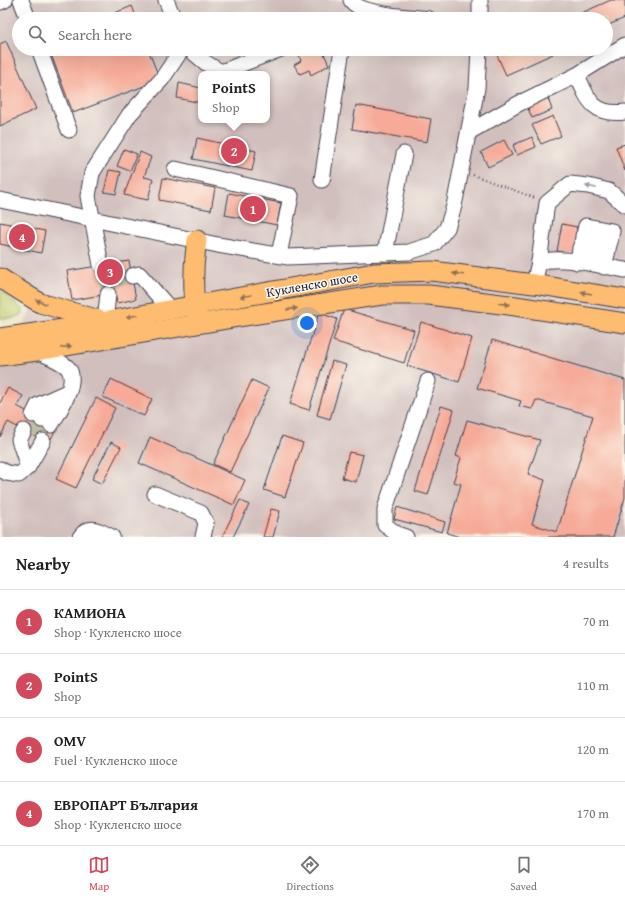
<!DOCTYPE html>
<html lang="en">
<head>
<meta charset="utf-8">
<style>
	:root { --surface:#fff; --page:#f6f6f6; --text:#202124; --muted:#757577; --line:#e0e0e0; --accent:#d1495b }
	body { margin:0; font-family:"Gentium Book Plus",serif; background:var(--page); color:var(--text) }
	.you { position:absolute; left:307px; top:323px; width:14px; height:14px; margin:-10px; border:3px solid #fff; border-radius:50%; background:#1a73e8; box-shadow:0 0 0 6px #1a73e833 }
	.badge { display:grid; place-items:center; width:26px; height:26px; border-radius:50%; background:var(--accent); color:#fff; font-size:13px; font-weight:700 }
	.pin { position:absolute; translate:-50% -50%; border:2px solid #fff; box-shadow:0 1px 4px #0006 }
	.popup { position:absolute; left:198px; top:71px; width:72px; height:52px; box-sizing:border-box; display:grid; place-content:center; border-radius:8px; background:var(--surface); filter:drop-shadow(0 1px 3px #0005); font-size:13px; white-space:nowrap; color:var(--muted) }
	.popup b { font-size:15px; color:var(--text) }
	.popup::after { content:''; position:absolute; left:50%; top:100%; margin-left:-8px; border:8px solid transparent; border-top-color:var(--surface) }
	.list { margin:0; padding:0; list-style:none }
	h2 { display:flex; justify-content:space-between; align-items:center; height:52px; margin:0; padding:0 16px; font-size:17px }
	h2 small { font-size:13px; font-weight:400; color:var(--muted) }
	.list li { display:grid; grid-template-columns:26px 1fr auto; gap:12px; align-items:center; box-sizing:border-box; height:64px; padding:0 16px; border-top:1px solid var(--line) }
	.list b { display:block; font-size:15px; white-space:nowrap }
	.list p { margin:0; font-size:13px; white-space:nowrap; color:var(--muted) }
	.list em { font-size:13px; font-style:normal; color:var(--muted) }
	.icon { flex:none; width:22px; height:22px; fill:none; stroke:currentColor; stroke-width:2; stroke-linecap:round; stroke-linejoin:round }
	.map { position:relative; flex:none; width:625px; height:537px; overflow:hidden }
	.search { position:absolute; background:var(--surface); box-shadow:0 4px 16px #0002; left:12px; right:12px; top:12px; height:44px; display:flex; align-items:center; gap:10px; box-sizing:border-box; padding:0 14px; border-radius:22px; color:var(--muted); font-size:15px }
	.sheet { height:308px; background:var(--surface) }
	nav { display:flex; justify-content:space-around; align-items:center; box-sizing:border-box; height:56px; border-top:1px solid var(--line); background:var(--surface); font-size:11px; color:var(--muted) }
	nav a { display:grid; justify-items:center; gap:2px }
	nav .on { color:var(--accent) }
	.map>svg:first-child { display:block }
</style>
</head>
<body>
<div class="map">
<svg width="625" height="537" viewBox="0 0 625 537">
	<rect width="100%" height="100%" fill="#fbf7ec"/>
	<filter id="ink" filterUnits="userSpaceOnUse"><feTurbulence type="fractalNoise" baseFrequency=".025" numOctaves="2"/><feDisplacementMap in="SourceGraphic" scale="8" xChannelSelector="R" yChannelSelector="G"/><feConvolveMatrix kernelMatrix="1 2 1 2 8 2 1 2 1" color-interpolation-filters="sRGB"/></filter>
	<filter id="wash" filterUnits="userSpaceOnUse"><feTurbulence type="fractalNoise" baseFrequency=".012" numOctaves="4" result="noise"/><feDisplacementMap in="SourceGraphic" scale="16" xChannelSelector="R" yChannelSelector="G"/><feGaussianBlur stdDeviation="0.9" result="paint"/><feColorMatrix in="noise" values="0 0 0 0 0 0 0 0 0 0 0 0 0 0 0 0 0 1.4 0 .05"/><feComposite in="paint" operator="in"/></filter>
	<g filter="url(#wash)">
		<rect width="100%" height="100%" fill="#e9e2c0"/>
		<path fill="#d1bfbe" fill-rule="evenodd" d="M0 0H625V537H0V372L37 298 0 269ZM19 19H606V49H19ZM201 74H267V120H201Z"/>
		<polygon fill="#bfce70" stroke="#707856" points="0,290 22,309 21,315 13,318 0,318"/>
		<g id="blocks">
			<g fill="#f6aa97">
				<polygon points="611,0 625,0 625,18 606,26 606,19 568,19"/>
				<polygon points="132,6 137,19 100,19"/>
				<polygon points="6,41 36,109 0,126 0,44"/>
				<polygon points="49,49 148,49 160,80 73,113"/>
				<polygon points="316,49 322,49 329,65 311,75 309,70 300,74 294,65 301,61 299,55"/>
				<polygon points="511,49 550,49 553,54 506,75 497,55"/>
				<polygon points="179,83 201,88 201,103 177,98"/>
				<polygon points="548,98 552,110 532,118 527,106"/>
				<polygon points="356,105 431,119 427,142 352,129"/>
				<polygon points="553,116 561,136 541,144 532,125"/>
				<polygon points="532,137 536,147 517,155 513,145"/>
				<polygon points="197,138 256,151 252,171 193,159"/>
				<polygon points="504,140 512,155 488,167 481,152"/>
				<polygon points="625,144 625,171 616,147"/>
				<polygon points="124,149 137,154 130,171 117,166"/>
				<polygon points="140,152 151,157 144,177 153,179 148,200 124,195"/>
				<polygon points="109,170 121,172 116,194 104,192"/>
				<polygon points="163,178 215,188 211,210 159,200"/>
				<polygon points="229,193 281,203 277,225 225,215"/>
				<polygon points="0,222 45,231 41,253 0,244"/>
				<polygon points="562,224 577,227 576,234 599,239 572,254 557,251"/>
				<polygon points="129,261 136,299 117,303 115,293 72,300 67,271"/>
				<polygon points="344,309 414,330 404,363 333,341"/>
				<polygon points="319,313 337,319 309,410 290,404"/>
				<polygon points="421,322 472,338 459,382 407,366"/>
				<polygon points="492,340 625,380 625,498 613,537 460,537 447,533 461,484 453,482 461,458 456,456 467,420 540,440 528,474 545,480 532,524 557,532 593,416 536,400 532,409 519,406 521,401 477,388"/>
				<polygon points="332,361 346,365 330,419 317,415"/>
				<polygon points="111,379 152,399 144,416 103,397"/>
				<polygon points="252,380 269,388 230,472 213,464"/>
				<polygon points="8,388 23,396 17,406 57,428 48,444 8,422 0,437 0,403"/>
				<polygon points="96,398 115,408 76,488 56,479"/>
				<polygon points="441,406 454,410 428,495 415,491"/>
				<polygon points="282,436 303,443 285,497 264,490"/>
				<polygon points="150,437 245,480 234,505 139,463"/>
				<polygon points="111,442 121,447 102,484 92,479"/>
				<polygon points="349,452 363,455 356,482 342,478"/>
				<polygon points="240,500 249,505 233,537 222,537"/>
				<polygon points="397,507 445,522 442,532 394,519"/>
				<polygon points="271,509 280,511 273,537 263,537"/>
			</g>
		</g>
	</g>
	<g filter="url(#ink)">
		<use href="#blocks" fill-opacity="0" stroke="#403f4f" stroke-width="1"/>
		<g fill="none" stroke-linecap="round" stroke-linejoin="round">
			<g stroke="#c1bca5" stroke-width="15" stroke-dasharray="15 8" stroke-linecap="butt">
				<polyline points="108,294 108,280 132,276"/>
				<polyline points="34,436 42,420"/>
			</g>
			<g stroke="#403f4f" stroke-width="17">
				<g id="minor">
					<polyline points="21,0 28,19"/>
					<polyline points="166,0 174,19"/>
					<path d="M351 0C359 15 411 17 429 19"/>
					<polyline points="0,2 5,0"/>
					<polyline points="480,19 480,0"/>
					<polyline points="39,49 69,130"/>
					<polyline points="189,49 206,63 221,72 281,49"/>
					<path d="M577 75C588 100 593 116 625 112"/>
					<polyline points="469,132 518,104 577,75 625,45"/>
					<polyline points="175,169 291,196 279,255"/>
					<polyline points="322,180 342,49"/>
					<polyline points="0,200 218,245 288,257 409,252 434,244 447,228 454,206 477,88 479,49"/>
					<polyline points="583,236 610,242"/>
					<polyline points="580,248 607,254"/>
					<polyline points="385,253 404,154"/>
					<polyline points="539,262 547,203 570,184 588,186 609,191 625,205"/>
					<polyline points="577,262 586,226 612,231 604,267"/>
					<polyline points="101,265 88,196 92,173 129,115 162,79 182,49"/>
					<polyline points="132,276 139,274 170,309"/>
					<path d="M534 284 539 262C562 255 601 266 625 270"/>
					<polyline points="105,322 108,294"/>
					<path d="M37 351C45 355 62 361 68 368 79 382 59 412 51 425"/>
					<polyline points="33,415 38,405 69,391"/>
					<polyline points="42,420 47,411 60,399"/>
					<polyline points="24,431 19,440 28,467"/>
					<polyline points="0,469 7,473 19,475 28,467 43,441"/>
					<polyline points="155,494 201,513 206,523 203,537"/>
					<path d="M80 537C90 523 99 531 112 537"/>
					<polyline points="406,537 397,534 385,525 385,509 428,381"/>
				</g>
			</g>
			<g stroke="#403f4f" stroke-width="21">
				<g id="major">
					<polyline points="0,278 40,303 99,320"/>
					<path d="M197 317C192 291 193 266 197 240"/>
					<polyline points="0,338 63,329 374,273 432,271 534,284 625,299"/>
					<polyline points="0,356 37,351 239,317 382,295 429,295 509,305 625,323"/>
				</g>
			</g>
			<polyline stroke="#403f4f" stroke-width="2" stroke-dasharray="1 3" stroke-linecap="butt" points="473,175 535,198"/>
			<use href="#minor" stroke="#fff" stroke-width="15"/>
			<use href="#major" stroke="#fdbc70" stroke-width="19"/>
		</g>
		<defs><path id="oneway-solid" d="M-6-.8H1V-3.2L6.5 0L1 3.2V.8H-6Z"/></defs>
		<use fill="#9c9ca7" href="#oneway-solid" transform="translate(591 187) rotate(-168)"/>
		<g fill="#906f56">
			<use href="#oneway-solid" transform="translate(458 274) rotate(-173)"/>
			<use href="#oneway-solid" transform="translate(586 293) rotate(-170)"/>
			<use href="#oneway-solid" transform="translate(246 296) rotate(170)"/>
			<use href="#oneway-solid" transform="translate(41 302) rotate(-157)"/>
			<use href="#oneway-solid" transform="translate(504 304) rotate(7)"/>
			<use href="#oneway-solid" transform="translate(292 309) rotate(-9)"/>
			<use href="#oneway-solid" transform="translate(132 316) rotate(169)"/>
			<use href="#oneway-solid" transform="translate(66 347) rotate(-10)"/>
		</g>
	</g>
	<g text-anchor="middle" stroke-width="3" stroke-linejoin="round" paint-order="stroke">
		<g font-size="13" fill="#22223b" stroke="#fbf7ec">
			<text transform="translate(312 284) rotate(-10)" y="5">Кукленско шосе</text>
		</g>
	</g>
</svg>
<div class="you"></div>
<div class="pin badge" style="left:253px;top:209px">1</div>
<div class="pin badge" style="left:234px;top:151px">2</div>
<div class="popup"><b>PointS</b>Shop</div>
<div class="pin badge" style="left:110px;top:272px">3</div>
<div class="pin badge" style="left:22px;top:237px">4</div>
<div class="search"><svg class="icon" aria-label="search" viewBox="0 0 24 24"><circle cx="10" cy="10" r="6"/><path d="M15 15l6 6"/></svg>Search here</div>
</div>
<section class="sheet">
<h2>Nearby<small>4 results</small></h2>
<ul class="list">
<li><span class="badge">1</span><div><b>КАМИОНА</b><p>Shop · Кукленско шосе</p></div><em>70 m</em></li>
<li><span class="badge">2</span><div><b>PointS</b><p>Shop</p></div><em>110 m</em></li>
<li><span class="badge">3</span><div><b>OMV</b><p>Fuel · Кукленско шосе</p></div><em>120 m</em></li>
<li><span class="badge">4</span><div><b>ЕВРОПАРТ България</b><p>Shop · Кукленско шосе</p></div><em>170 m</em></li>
</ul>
</section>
<nav>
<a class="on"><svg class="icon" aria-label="map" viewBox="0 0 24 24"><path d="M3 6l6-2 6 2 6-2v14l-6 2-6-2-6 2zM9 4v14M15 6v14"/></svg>Map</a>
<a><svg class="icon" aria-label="directions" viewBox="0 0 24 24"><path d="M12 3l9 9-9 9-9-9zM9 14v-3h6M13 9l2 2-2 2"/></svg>Directions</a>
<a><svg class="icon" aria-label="saved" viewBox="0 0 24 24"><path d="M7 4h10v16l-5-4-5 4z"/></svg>Saved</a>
</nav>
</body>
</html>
